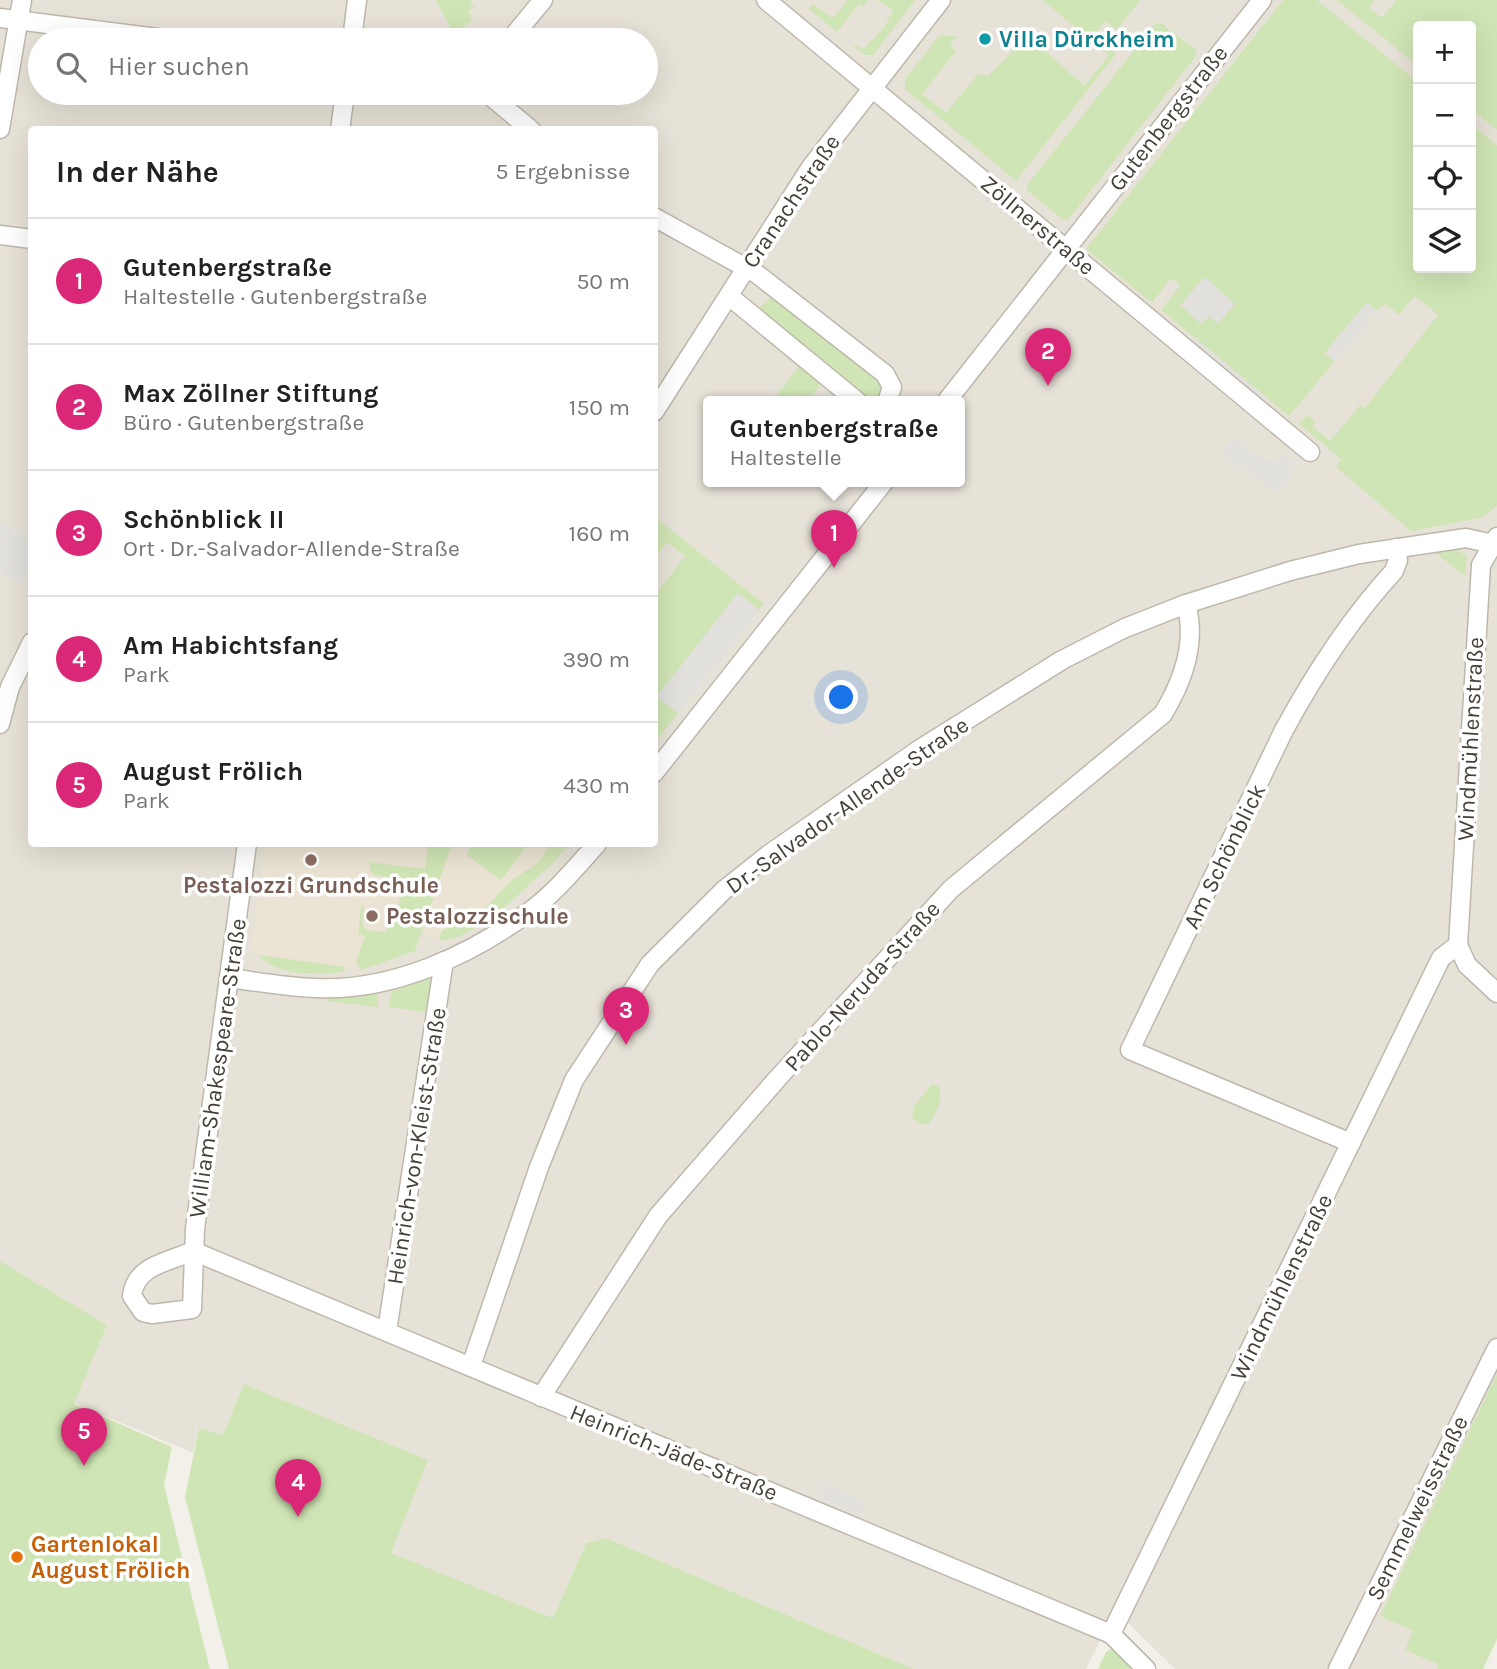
<!DOCTYPE html>
<html lang="de">
<head>
<meta charset="utf-8">
<style>
	:root { --surface:#fff; --page:#f6f6f6; --text:#222; --muted:#767676; --line:#e0e0e0; --accent:#db2777 }
	body { margin:0; font-family:Karla,sans-serif; background:var(--page); color:var(--text) }
	.controls { position:absolute; right:21px; top:21px; display:grid; overflow:hidden; border-radius:7px; box-shadow:0 7px 28px #0002 }
	.controls button { width:63px; height:63px; display:grid; place-items:center; padding:0; border:0; border-bottom:2px solid var(--line); background:var(--surface); color:var(--text); font:35px sans-serif }
	.you { position:absolute; left:842px; top:698px; width:24px; height:24px; margin:-18px; border:5px solid #fff; border-radius:50%; background:#1a73e8; box-shadow:0 0 0 10px #1a73e833 }
	.badge { display:grid; place-items:center; width:46px; height:46px; border-radius:50%; background:var(--accent); color:#fff; font-size:23px; font-weight:700 }
	.pin { position:absolute; translate:-50% -58px; filter:drop-shadow(0 2px 4px #0008) }
	.pin::after { content:''; position:absolute; top:37px; width:24px; height:21px; background:inherit; clip-path:polygon(0 0,100% 0,50% 100%) }
	.popup { position:absolute; left:703px; top:396px; width:262px; height:91px; box-sizing:border-box; display:grid; place-content:center; border-radius:7px; background:var(--surface); filter:drop-shadow(0 2px 5px #0005); font-size:23px; white-space:nowrap; color:var(--muted) }
	.popup b { font-size:26px; color:var(--text) }
	.popup::after { content:''; position:absolute; left:50%; top:100%; margin-left:-14px; border:14px solid transparent; border-top-color:var(--surface) }
	.list { margin:0; padding:0; list-style:none }
	h2 { display:flex; justify-content:space-between; align-items:center; height:91px; margin:0; padding:0 28px; font-size:30px }
	h2 small { font-size:23px; font-weight:400; color:var(--muted) }
	.list li { display:grid; grid-template-columns:46px 1fr auto; gap:21px; align-items:center; box-sizing:border-box; height:126px; padding:0 28px; border-top:2px solid var(--line) }
	.list b { display:block; font-size:26px; white-space:nowrap }
	.list p { margin:0; font-size:23px; white-space:nowrap; color:var(--muted) }
	.list em { font-size:23px; font-style:normal; color:var(--muted) }
	.icon { flex:none; width:38px; height:38px; fill:none; stroke:currentColor; stroke-width:2; stroke-linecap:round; stroke-linejoin:round }
	.map { position:relative; flex:none; width:1497px; height:1669px; overflow:hidden }
	.search { position:absolute; background:var(--surface); box-shadow:0 7px 28px #0002; left:28px; top:28px; width:630px; height:77px; display:flex; align-items:center; gap:18px; box-sizing:border-box; padding:0 24px; border-radius:38px; color:var(--muted); font-size:26px }
	.panel { position:absolute; background:var(--surface); box-shadow:0 7px 28px #0002; left:28px; top:126px; width:630px; height:721px; border-radius:7px }
	.map>svg:first-child { display:block }
</style>
</head>
<body>
<div class="map">
<svg width="1497" height="1669" viewBox="0 0 1497 1669">
	<rect width="100%" height="100%" fill="#f3f0e9"/>
	<path fill="#e7e2d7" fill-rule="evenodd" d="M0 0H1497V1632L1480 1669H1175L1115 1610 1086 1669H914L606 1538 586 1543 553 1618 390 1553 428 1461 245 1385 223 1435 199 1428 193 1453 74 1403 107 1325 0 1261ZM1418 26H1471V268H1418ZM40 40H646V93H40ZM32 130H654V844H32ZM708 402H960V482H708Z"/>
	<polygon fill="#ebe4d4" points="265,844 571,844 514,899 462,936 445,941 421,934 415,951 382,962 346,967 258,955 251,947"/>
	<g fill="#d0e5b5">
		<polygon points="436,0 472,0 470,3 475,7 468,11 472,20 459,31 458,40 450,40 452,30"/>
		<polygon points="848,0 868,0 863,7 859,4 837,32 809,9 813,4 833,18"/>
		<polygon points="877,0 915,0 873,55 866,55 849,43 864,49 885,26 893,10"/>
		<path d="M1042 0H1140L1117 30 1105 21 1094 35 1116 54 1016 181 905 89V79L939 36H957L950 45 956 51 922 94 946 113 978 74 988 76C1000 63 1018 54 1015 34L1023 32 1085 86 1109 55Z"/>
		<polygon points="1283,0 1317,0 1418,82 1418,268 1471,268 1471,124 1497,145 1497,506 1480,518 1411,531 1336,467 1341,459 1299,424 1307,415 1316,422 1312,426 1330,441 1360,405 1365,408 1438,315 1415,296 1399,315 1385,304 1377,311 1367,302 1325,353 1335,361 1289,416 1161,310 1180,285 1171,278 1152,303 1086,249"/>
		<polygon points="1337,0 1374,0 1369,8 1382,18 1396,0 1497,0 1497,130 1471,109 1471,26 1418,26 1418,66"/>
		<polygon points="1156,23 1161,23 1196,50 1196,56 1068,220 1063,220 1027,190 1027,185"/>
		<polygon points="774,295 883,384 884,390 874,402 867,402 763,317 760,307"/>
		<polygon points="800,365 822,383 807,402 771,402"/>
		<polygon points="655,517 764,604 759,610 738,593 657,696 678,713 655,742 655,596 685,556 667,542 658,554 655,552 657,544 655,542"/>
		<polygon points="1452,547 1467,556 1465,576 1432,550"/>
		<path d="M428 844H452L415 951 361 970 356 962 365 936 358 934 361 906H364L362 924 366 930 385 932C397 921 402 895 401 878L376 876 370 871V862L425 869Z"/>
		<polygon points="471,844 528,844 501,880 467,855"/>
		<path d="M550 844H571C549 866 470 949 439 939L442 931 485 908 512 880 539 862Z"/>
		<path d="M258 955 346 967 344 972C315 974 279 977 258 955Z"/>
		<polygon points="428,978 434,983 432,1013 388,1007 392,991"/>
		<polygon points="377,992 378,1007 326,1001 326,998"/>
		<path d="M932 1084 938 1086C944 1098 936 1114 929 1124H920L912 1117 914 1106Z"/>
		<polygon points="0,1261 107,1325 74,1404 172,1447 164,1485 210,1669 0,1669"/>
		<polygon points="1497,1374 1497,1639 1483,1669 1437,1669 1438,1664 1405,1650 1413,1631 1380,1616"/>
		<polygon points="244,1384 428,1460 391,1553 553,1618 586,1543 606,1538 914,1669 229,1669 185,1497 199,1428 223,1435"/>
		<polygon points="1112,1649 1119,1651 1137,1669 1098,1669 1106,1652"/>
	</g>
	<g fill="#e2e0dd">
		<polygon points="1205,277 1235,304 1218,323 1209,316 1201,324 1180,305"/>
		<polygon points="1367,302 1377,311 1335,361 1325,353"/>
		<polygon points="1193,336 1265,396 1260,402 1188,342"/>
		<polygon points="1234,439 1263,459 1278,462 1285,455 1296,463 1288,473 1292,476 1277,493 1240,463 1237,468 1221,455"/>
		<polygon points="0,521 31,543 31,565 18,584 0,571"/>
		<polygon points="738,593 759,610 678,713 657,697"/>
		<polygon points="825,1485 864,1502 859,1514 820,1498"/>
	</g>
	<g fill="none" stroke-linecap="round" stroke-linejoin="round">
		<g stroke="#beb7ac" stroke-width="21">
			<g id="minor">
				<polyline points="766,0 1310,452"/>
				<polyline points="0,18 173,40"/>
				<polyline points="352,40 357,0"/>
				<polyline points="510,40 543,0"/>
				<polyline points="487,93 531,130"/>
				<polyline points="0,129 22,0"/>
				<polyline points="340,130 345,93"/>
				<polyline points="654,217 757,274 885,374 892,387 887,402"/>
				<polyline points="0,235 32,239"/>
				<polyline points="729,296 858,402"/>
				<polyline points="946,402 1262,0"/>
				<polyline points="654,412 811,167 941,0"/>
				<polyline points="1497,537 1481,565 1458,945 1467,965 1497,993"/>
				<polyline points="0,724 10,687 32,642"/>
				<polyline points="654,773 884,482"/>
				<path d="M230 978C258 982 287 987 315 988 391 992 469 956 529 912 555 893 576 867 597 844"/>
				<path d="M1351 1143 1130 1050 1284 730C1315 673 1350 619 1394 571L1398 560 1396 548"/>
				<polyline points="193,1251 1111,1634 1146,1669"/>
				<path d="M193 1251C169 1262 135 1265 132 1296L143 1312 152 1314 192 1309 195 1229 247 844"/>
				<polyline points="387,1331 444,961"/>
				<polyline points="471,1366 539,1167 574,1080 650,964 724,890 768,855 920,749 1062,660 1125,628 1186,604 1290,571 1359,554 1466,538 1493,544"/>
				<path d="M541 1397 658 1216 777 1079 951 889 1163 714C1183 681 1197 642 1186 604"/>
				<polyline points="1111,1634 1441,958 1458,945"/>
				<polyline points="1338,1669 1497,1348"/>
			</g>
		</g>
		<use href="#minor" stroke="#fff" stroke-width="18"/>
	</g>
	<circle fill="#0f9aa8" stroke="#fff" stroke-width="2.5" cx="985" cy="39" r="7"/>
	<g fill="#8d6e63" stroke="#fff" stroke-width="2.5">
		<circle cx="311" cy="860" r="7"/>
		<circle cx="372" cy="916" r="7"/>
	</g>
	<circle fill="#e8710a" stroke="#fff" stroke-width="2.5" cx="17" cy="1557" r="7"/>
	<g text-anchor="middle" stroke-width="7" stroke-linejoin="round" paint-order="stroke">
		<g font-size="23" font-weight="bold" fill="#0d838f" stroke="#fff" text-anchor="start">
			<text x="999" y="47">Villa Dürckheim</text>
		</g>
		<g font-size="23" fill="#464038" stroke="#fff">
			<text transform="translate(1168 118) rotate(-52)" y="8">Gutenbergstraße</text>
			<text transform="translate(791 201) rotate(-56)" y="8">Cranachstraße</text>
			<text transform="translate(1038 225) rotate(40)" y="8">Zöllnerstraße</text>
			<text transform="translate(1470 739) rotate(-87)" y="8">Windmühlenstraße</text>
			<text transform="translate(847 805) rotate(-35)" y="8">Dr.-Salvador-Allende-Straße</text>
			<text transform="translate(1224 856) rotate(-64)" y="8">Am Schönblick</text>
			<text transform="translate(862 986) rotate(-48)" y="8">Pablo-Neruda-Straße</text>
			<text transform="translate(217 1068) rotate(-82)" y="8">William-Shakespeare-Straße</text>
			<text transform="translate(416 1146) rotate(-81)" y="8">Heinrich-von-Kleist-Straße</text>
			<text transform="translate(1281 1287) rotate(-64)" y="8">Windmühlenstraße</text>
			<text transform="translate(674 1452) rotate(22)" y="8">Heinrich-Jäde-Straße</text>
			<text transform="translate(1417 1508) rotate(-64)" y="8">Semmelweisstraße</text>
		</g>
		<g font-size="23" font-weight="bold" fill="#785e54" stroke="#fff">
			<text x="311" y="893">Pestalozzi Grundschule</text>
			<text x="386" y="924" text-anchor="start">Pestalozzischule</text>
		</g>
		<g font-size="23" font-weight="bold" fill="#c56008" stroke="#fff" text-anchor="start">
			<text x="31" y="1552">Gartenlokal<tspan x="31" dy="26">August Frölich</tspan></text>
		</g>
	</g>
</svg>
<div class="controls">
<button>+</button>
<button>−</button>
<button><svg class="icon" aria-label="locate" viewBox="0 0 24 24"><circle cx="12" cy="12" r="6"/><path d="M12 2v4M12 18v4M2 12h4M18 12h4"/></svg></button>
<button><svg class="icon" aria-label="layers" viewBox="0 0 24 24"><path d="M12 4l9 5-9 5-9-5zM3 14l9 5 9-5"/></svg></button>
</div>
<div class="you"></div>
<div class="pin badge" style="left:834px;top:568px">1</div>
<div class="popup"><b>Gutenbergstraße</b>Haltestelle</div>
<div class="pin badge" style="left:1048px;top:386px">2</div>
<div class="pin badge" style="left:626px;top:1045px">3</div>
<div class="pin badge" style="left:298px;top:1517px">4</div>
<div class="pin badge" style="left:84px;top:1466px">5</div>
<div class="search"><svg class="icon" aria-label="search" viewBox="0 0 24 24"><circle cx="10" cy="10" r="6"/><path d="M15 15l6 6"/></svg>Hier suchen</div>
<section class="panel">
<h2>In der Nähe<small>5 Ergebnisse</small></h2>
<ul class="list">
<li><span class="badge">1</span><div><b>Gutenbergstraße</b><p>Haltestelle · Gutenbergstraße</p></div><em>50 m</em></li>
<li><span class="badge">2</span><div><b>Max Zöllner Stiftung</b><p>Büro · Gutenbergstraße</p></div><em>150 m</em></li>
<li><span class="badge">3</span><div><b>Schönblick II</b><p>Ort · Dr.-Salvador-Allende-Straße</p></div><em>160 m</em></li>
<li><span class="badge">4</span><div><b>Am Habichtsfang</b><p>Park</p></div><em>390 m</em></li>
<li><span class="badge">5</span><div><b>August Frölich</b><p>Park</p></div><em>430 m</em></li>
</ul>
</section>
</div>
</body>
</html>
